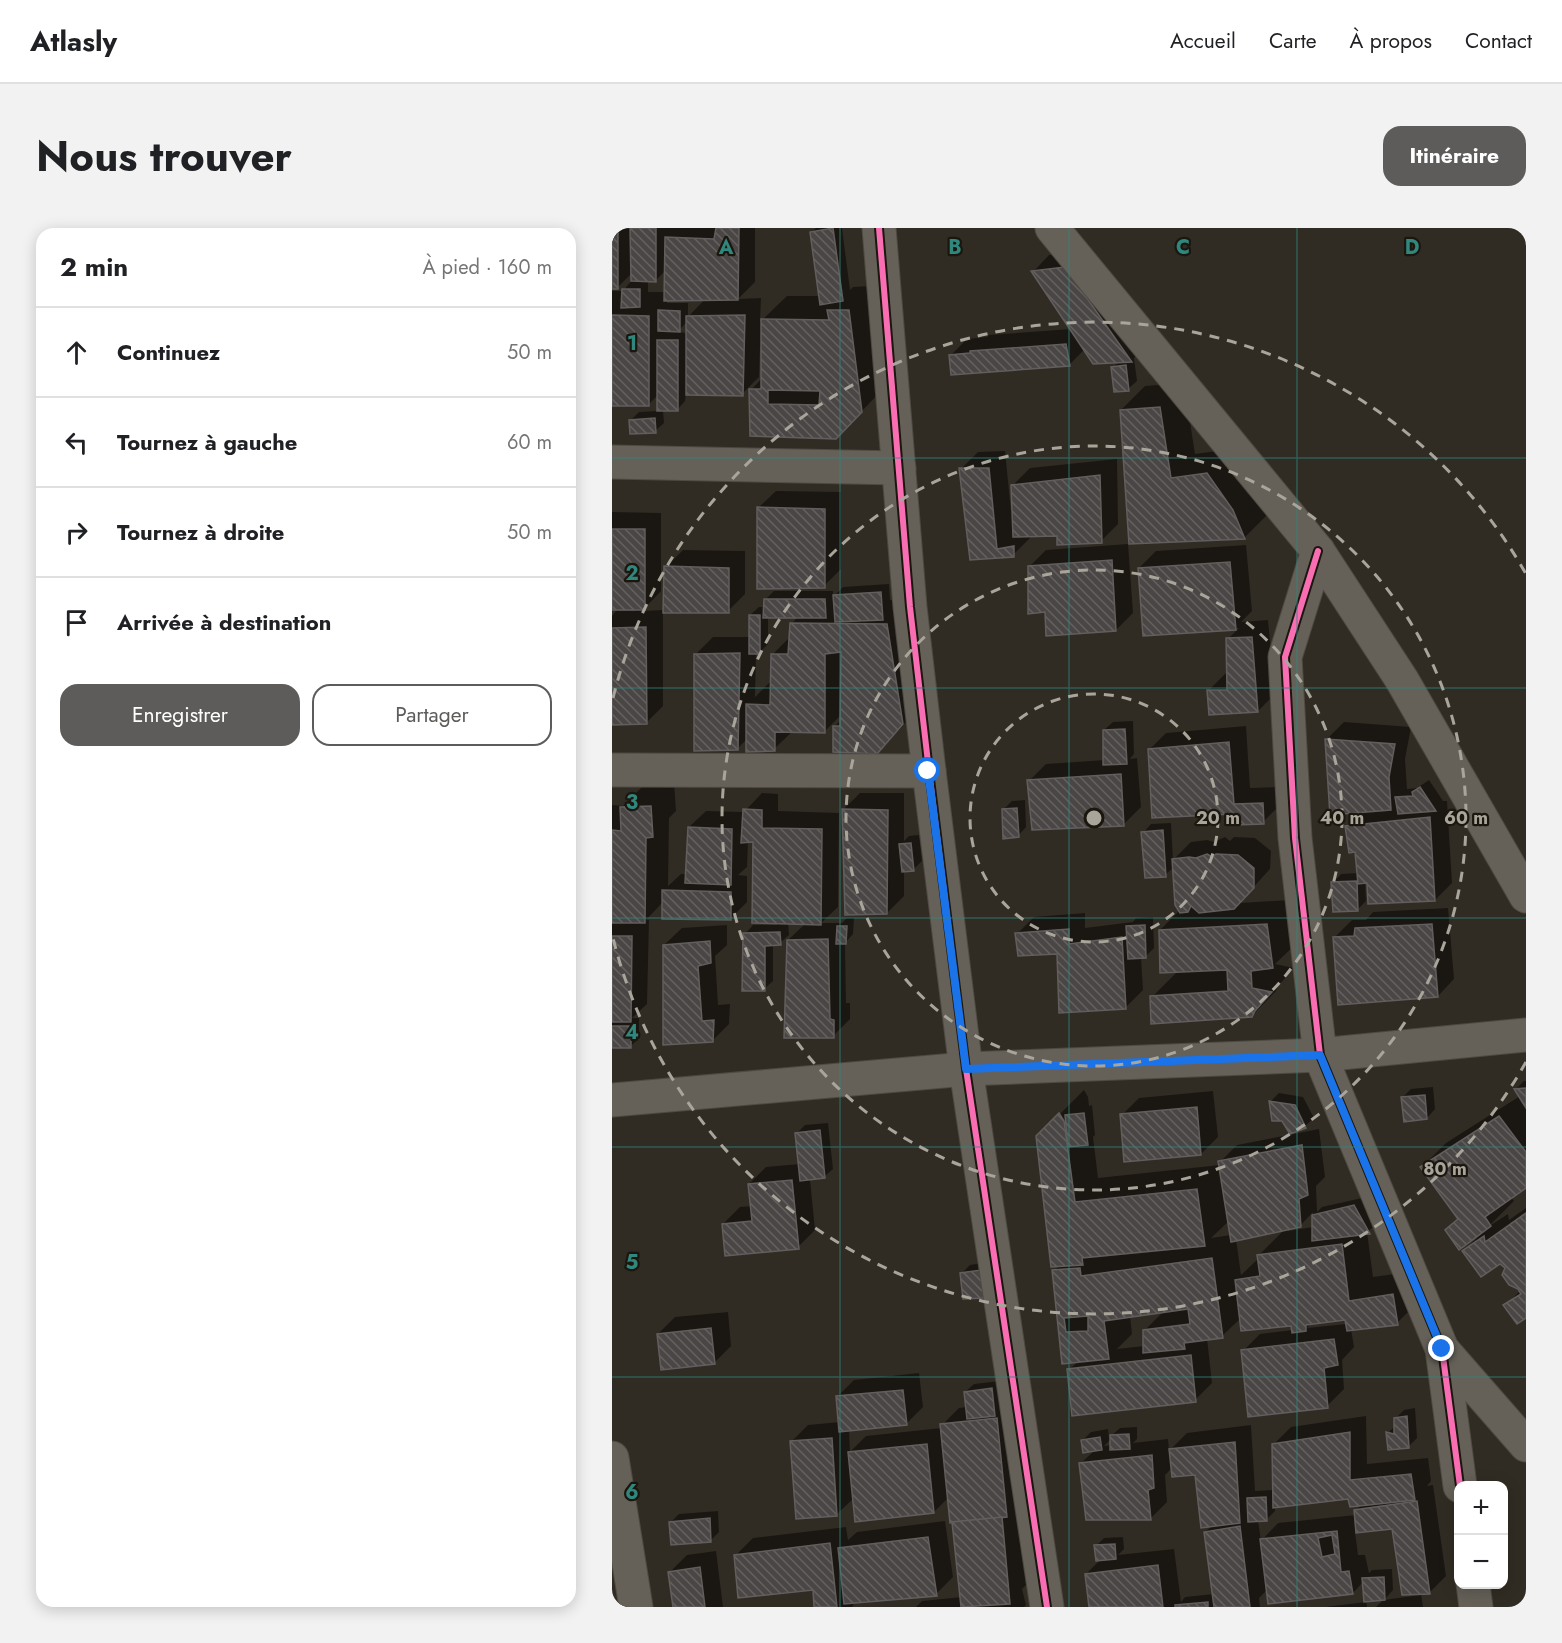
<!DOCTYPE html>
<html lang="fr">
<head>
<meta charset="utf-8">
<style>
	:root { --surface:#fff; --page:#f2f2f2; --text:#202124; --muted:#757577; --line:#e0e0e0; --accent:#5e5c5a }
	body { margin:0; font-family:Jost,sans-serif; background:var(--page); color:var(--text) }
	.controls { position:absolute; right:18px; bottom:18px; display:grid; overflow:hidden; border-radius:12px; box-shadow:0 3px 15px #0003 }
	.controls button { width:54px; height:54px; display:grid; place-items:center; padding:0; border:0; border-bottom:2px solid var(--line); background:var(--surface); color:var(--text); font:30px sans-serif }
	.stop { position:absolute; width:18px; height:18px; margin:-14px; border:4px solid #1a73e8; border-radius:50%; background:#fff }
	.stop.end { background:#1a73e8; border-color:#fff; box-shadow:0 2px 6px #0008 }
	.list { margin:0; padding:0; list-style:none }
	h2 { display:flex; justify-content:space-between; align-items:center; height:78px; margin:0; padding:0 24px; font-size:26px }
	h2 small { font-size:20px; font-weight:400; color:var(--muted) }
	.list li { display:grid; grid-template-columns:39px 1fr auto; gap:18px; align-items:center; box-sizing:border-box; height:90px; padding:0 24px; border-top:2px solid var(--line) }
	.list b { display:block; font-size:22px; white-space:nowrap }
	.list em { font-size:20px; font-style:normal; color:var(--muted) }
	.actions { display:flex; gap:12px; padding:18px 24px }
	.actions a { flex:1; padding:14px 0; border:2px solid var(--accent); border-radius:18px; text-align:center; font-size:21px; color:var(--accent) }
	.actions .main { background:var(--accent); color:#fff }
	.icon { flex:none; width:33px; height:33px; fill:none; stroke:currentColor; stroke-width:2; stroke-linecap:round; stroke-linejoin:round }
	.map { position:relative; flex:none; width:914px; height:1379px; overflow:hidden; border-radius:18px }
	header { display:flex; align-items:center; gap:36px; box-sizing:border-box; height:84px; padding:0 30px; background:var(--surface); border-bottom:2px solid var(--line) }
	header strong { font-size:28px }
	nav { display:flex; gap:33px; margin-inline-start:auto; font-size:21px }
	.intro { display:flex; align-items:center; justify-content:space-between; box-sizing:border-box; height:144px; padding:0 36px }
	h1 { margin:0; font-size:42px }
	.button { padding:15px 27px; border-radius:18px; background:var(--accent); color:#fff; font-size:21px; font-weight:700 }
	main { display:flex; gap:36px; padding:0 36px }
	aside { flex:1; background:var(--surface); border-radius:18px; box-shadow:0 3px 15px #0003 }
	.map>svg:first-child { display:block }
</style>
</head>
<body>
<header>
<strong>Atlasly</strong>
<nav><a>Accueil</a><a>Carte</a><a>À propos</a><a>Contact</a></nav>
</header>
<div class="intro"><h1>Nous trouver</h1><a class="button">Itinéraire</a></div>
<main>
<aside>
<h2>2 min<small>À pied · 160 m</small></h2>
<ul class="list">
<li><svg class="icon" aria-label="ahead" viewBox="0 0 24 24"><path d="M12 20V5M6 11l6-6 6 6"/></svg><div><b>Continuez</b></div><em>50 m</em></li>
<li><svg class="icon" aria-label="left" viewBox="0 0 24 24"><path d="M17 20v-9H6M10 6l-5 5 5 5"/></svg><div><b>Tournez à gauche</b></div><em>60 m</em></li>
<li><svg class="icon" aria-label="right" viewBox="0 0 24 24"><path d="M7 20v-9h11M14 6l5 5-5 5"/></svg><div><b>Tournez à droite</b></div><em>50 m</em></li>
<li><svg class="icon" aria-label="arrive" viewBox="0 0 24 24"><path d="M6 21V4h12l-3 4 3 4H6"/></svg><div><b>Arrivée à destination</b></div></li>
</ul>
<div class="actions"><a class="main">Enregistrer</a><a>Partager</a></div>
</aside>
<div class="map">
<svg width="914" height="1379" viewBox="0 0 914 1379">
	<defs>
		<pattern id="building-back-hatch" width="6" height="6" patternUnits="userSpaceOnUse" patternTransform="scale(1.5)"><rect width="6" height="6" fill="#4a4645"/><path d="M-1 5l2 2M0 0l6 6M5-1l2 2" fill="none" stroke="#64615f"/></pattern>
	</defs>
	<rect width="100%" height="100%" fill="#312c23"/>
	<g fill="#0007" fill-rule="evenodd">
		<path d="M0 0H143V54L126 71 149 70 148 94 175 68H209L200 4 204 0H230L238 62 241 59 260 58 273 159 248 185 139 207V162L150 150 151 119H148L147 149 130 166 74 165 73 173 65 182H51L52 195 43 203 19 192 27 184 46 183 47 166 37 176 0 178V63H11L20 52V45L6 59H0ZM54 42V64H36V52L43 53ZM93 71 76 89V75H55V72ZM76 93V105L65 104Z"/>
		<polygon points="470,23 536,116 522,130 525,153 516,161 501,139 507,134 473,121 457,137 338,128 355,111 375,109 377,107 459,101 421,44 437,27"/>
		<polygon points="572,155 583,226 619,221 656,286 632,310 518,314 509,182 533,158"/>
		<polygon points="393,223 399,283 402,282 401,257 418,240 505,231 506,296 489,313 446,306 418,307 418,310 401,327 359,331 349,241 366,224"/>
		<polygon points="164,263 229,264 229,341 212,358 147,279"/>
		<polygon points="0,284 49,285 49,363 30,383 52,382 54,339 71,322 133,323 133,366 116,383 51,384 51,478 34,495 0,495 0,388 4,383 23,383 23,380 0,380"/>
		<polygon points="516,316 521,385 504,402 417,339 434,322"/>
		<polygon points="634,317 640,383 629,394 656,392 663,466 646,483 597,462 614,445 616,445 616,411 627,400 533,406 527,340 544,323"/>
		<path d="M277 356 278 372 299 373 314 470 289 500 264 525 222 499 230 491V486L212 504 181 503 162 521 136 510 125 521 84 426 101 409H138V387L147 379H153V372L162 363H221V369L231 359ZM156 388H187L180 395 179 408 161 426 160 452 143 469 144 425H147L156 416Z"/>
		<polygon points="521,493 522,526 518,531 525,530 529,579 512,596 417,553 434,536 493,532 492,502 501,494"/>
		<polygon points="732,494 799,499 793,531 795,561 805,560 817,552 831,573 835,573 840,655 823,672 753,654 754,673 745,682 721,655 729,646 747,645 744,622 734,599 750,583 715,511"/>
		<polygon points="634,498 638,560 667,559 668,577 651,594 621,584 537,522 554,505"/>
		<polygon points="62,554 64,583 57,590 56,658 69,646 75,646 77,599 94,583 132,584 150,565 166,566 166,583 227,585 226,679 209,695 230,695 235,690 242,690 241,706 233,715 234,775 238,775 238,791 221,808 176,712 194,695 176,694 177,707 168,715 161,716 161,753 152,761 133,706 141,697 165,697 165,694 143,612 136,613 135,639 126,647 135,648 135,674 118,691 51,674 34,692 37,692 35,776 20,790 27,790 27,810 19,818 0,819 0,577 11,578 34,555"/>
		<polygon points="248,565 292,565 292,613 297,608 307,607 310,633 301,642 292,643 292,668 275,685 231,582"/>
		<polygon points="413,572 414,599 406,608 391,582 400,573"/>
		<polygon points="559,595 561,632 579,614 595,612 602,614 613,609 618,613 622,609 643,610 659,623 658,641 627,675 679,672 685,715 663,736 682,740 667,757 664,763 640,788 540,769 566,743 548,702 568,682 562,639 553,647 531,605 539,596"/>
		<polygon points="836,680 842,751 826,768 723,709 740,692 754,692 761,684"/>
		<polygon points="473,685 473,700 521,694 524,690 541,689 542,720 534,728 529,729 531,762 514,779 446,724 405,706 422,689"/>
		<polygon points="115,697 115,717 103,728 106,777 118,776 117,796 100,813 52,815 52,717 70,700"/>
		<polygon points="912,853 914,853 914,958 899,969 902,973 879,996 879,997 896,986 897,992 914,980 914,1088 893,1078 909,1062 894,1040 888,1034 852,1023 872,1003 871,1002 835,1002 847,990 810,939 834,915 908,868 904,861"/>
		<polygon points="821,859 823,881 815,890 790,870 799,861"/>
		<path d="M472 862 476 869 477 878 480 877 483 907 481 909 486 950 608 937V934L625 917 707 901 713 949 704 958 705 984 710 979 750 970 765 996 755 1004 761 1049 804 1043 809 1071 785 1095 739 1101 742 1119 730 1132 732 1161 715 1178 631 1123 648 1106 681 1102 680 1096 629 1090 610 1108 595 1110 600 1155 583 1172 457 1142 466 1133 451 1134 442 1043 448 1037 426 908ZM701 984V999L676 1003 675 1000 688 998ZM617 993 619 1007 599 1010ZM673 1001 646 1028 647 1030 629 1047 624 1011ZM553 1082 532 1103V1118L505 1121 520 1106 518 1088ZM734 1090 735 1096 695 1100 700 1095Z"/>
		<polygon points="601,863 606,909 589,926 510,887 527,870"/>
		<polygon points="667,865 691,869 702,890 693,898 679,904 671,891 661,891 659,873"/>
		<polygon points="216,895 221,941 212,949 198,951 203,1002 186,1019 111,996 128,979 140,978 137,956 154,939 188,936 185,905 193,897"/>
		<polygon points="377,1034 379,1060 350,1045 358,1037"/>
		<polygon points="116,1084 119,1118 102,1135 46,1106 63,1089"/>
		<polygon points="307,1145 311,1179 294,1196 237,1202 238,1224 254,1208 330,1200 330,1197 347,1180 355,1179 353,1164 362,1156 388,1153 407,1275 414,1357 410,1361 414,1377 412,1379 304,1379 310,1373 350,1369 338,1268 322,1284 242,1270 224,1287 179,1214 196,1197 228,1194 225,1169 242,1152"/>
		<polygon points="803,1180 805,1210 796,1219 776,1205 784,1197 784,1190 792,1182"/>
		<path d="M754 1188 755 1236 816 1230 819 1253 815 1258 821 1257 834 1348 817 1365H809L811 1379H764L772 1371 754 1372 755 1379H713L754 1374 752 1353 741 1365 656 1361 647 1370 648 1379H478L474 1346 489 1331 484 1318 492 1310 511 1309 512 1321 506 1327 562 1321 569 1374 573 1369 602 1366 593 1304 601 1297 584 1245 560 1240 553 1247 555 1274 538 1291 468 1236 483 1222 471 1212 479 1204 496 1201 497 1210 508 1200 525 1199V1211L521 1215 556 1211 557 1223 575 1205 639 1197 643 1263 662 1262V1216L679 1199ZM499 1211 500 1217 492 1218ZM737 1269 750 1276 743 1283 744 1287 666 1295 649 1313 646 1292 655 1291 663 1283V1278ZM781 1299 808 1365V1367L772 1372 781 1362 780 1341 760 1342 757 1345 753 1327H746L743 1304Z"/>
		<polygon points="106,1283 107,1304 99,1312 59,1294 67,1286"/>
		<polygon points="333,1293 341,1349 324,1366 243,1374 240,1379 204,1379 202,1360 124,1327 141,1310 234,1299 236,1312 245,1304"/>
		<polygon points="104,1323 111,1379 62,1379 58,1344 75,1327"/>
	</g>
	<g fill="url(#building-back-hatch)" stroke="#625e5d" stroke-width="1.5" fill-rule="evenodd">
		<rect x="0" y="0" width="6" height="61"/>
		<polygon points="18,0 44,0 44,54 19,53"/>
		<polygon points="104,0 127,0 126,72 52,73 53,9 102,11"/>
		<polygon points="221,0 231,73 208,77 198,4"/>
		<polygon points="453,39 520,134 481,136 419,43"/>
		<polygon points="10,61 28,61 28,79 9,80"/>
		<polygon points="46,82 68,83 68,104 46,103"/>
		<path d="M215 82H237L250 184 224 211 138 208 137 161H149V91L217 92ZM156 162 208 163 207 177 156 176Z"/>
		<polygon points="0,87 37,88 37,178 0,178"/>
		<polygon points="133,87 131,168 74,167 74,88"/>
		<rect x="45" y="112" width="21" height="71"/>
		<polygon points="454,116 458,138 339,147 337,127 358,125 358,123"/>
		<polygon points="514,137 517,163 502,164 499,139"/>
		<polygon points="548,179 559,250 595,245 621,282 633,311 517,316 508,182"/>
		<polygon points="43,190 44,205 18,206 17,192"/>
		<polygon points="347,240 377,240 385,321 402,318 402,329 358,332"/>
		<polygon points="488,247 490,315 445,317 445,308 401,309 399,257"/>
		<polygon points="145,279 213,281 213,360 145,361"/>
		<rect x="0" y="301" width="33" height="81"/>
		<polygon points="500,332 504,403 434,408 433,384 416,386 416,338"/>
		<polygon points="618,334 624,402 531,408 526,340"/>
		<polygon points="52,338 117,340 117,385 51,385"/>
		<polygon points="269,364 271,392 223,394 221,367"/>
		<polygon points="152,371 213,371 214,390 151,390"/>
		<rect x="137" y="387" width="11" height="39"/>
		<polygon points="178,395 275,396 291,496 265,526 221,524 221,498 228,498 229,424 213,426 213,505 163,504 163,523 134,524 134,476 158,477 159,426 176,426"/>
		<polygon points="34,399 35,496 0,497 0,400"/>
		<polygon points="640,409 646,484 597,487 595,462 615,462 614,410"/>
		<polygon points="128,425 126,522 82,523 82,426"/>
		<polygon points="513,501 515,536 491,537 491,502"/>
		<polygon points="713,511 783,516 777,549 779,582 718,587"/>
		<polygon points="617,514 622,576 651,575 652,596 622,597 620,586 540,590 536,521"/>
		<polygon points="509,546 512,598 420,602 415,552"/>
		<polygon points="808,559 824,583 786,586 783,569 801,568 800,564"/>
		<polygon points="39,578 41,609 34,610 33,695 0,695 0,602 9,603 8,579"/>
		<polygon points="405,580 407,609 391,611 390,581"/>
		<polygon points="131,581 150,582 150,600 210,601 209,697 140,695 141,614 129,615"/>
		<polygon points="230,581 276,582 275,686 233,687"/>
		<polygon points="818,589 823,673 756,676 755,655 746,656 743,624 737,625 733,598"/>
		<polygon points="76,599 120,601 119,657 73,655"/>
		<polygon points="551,602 554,649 533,650 529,604"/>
		<polygon points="299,615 302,643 290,644 287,616"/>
		<polygon points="595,626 600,629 604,626 626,627 642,640 642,660 622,681 587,685 579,678 576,684 568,685 563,677 560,631 577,629 584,630"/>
		<polygon points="745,653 746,683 721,684 719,654"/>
		<polygon points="50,662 119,664 119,692 50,691"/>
		<polygon points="655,696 661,740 639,743 640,760 660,764 643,783 640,789 539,796 538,768 616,763 615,742 548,745 547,702"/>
		<polygon points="820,696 826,769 726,777 721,709 742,708 743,700"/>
		<polygon points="533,697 534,730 516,731 514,698"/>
		<polygon points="225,698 235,698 234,716 224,716"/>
		<polygon points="457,701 457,716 510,709 514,781 447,785 445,726 406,728 403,705"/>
		<polygon points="168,704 169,717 153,718 153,763 130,763 131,705"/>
		<polygon points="0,708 20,708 19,794 0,794"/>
		<polygon points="216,711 218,791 222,792 222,810 172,810 175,712"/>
		<polygon points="98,713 99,735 86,738 90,793 102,792 101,814 51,817 51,717"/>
		<rect x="0" y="798" width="19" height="22"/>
		<polygon points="914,860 914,880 902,861"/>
		<polygon points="813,867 815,891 792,894 789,869"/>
		<polygon points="657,873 683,877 694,900 678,906 670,893 660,893"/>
		<polygon points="585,879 589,927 512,934 508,886"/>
		<polygon points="447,885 452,893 463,974 585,961 593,1018 470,1030 471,1037 439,1039 424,908"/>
		<polygon points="472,885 476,917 456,919 453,887"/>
		<polygon points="887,888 914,924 914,960 873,989 879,998 847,1022 833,1002 846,991 808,939"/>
		<polygon points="208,902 213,950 188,953 183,905"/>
		<polygon points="690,917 696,967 687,971 689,999 619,1014 606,933"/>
		<polygon points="180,952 187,1021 113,1028 110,996 140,993 136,956"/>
		<polygon points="742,977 758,1006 700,1013 700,987"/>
		<polygon points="914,985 914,1090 905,1096 891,1077 909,1066 906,1061 897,1057 890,1047 893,1040 888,1036 869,1049 850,1023 872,1008 873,1014"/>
		<polygon points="730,1016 737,1073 781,1066 786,1097 735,1103 733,1092 694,1097 694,1103 680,1105 679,1098 629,1103 623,1052 648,1048 645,1027"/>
		<path d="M600 1030 611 1110 572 1115 573 1121 531 1125V1102L578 1096 576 1081 492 1093 497 1131 450 1136 440 1042 468 1040 469 1048ZM476 1088V1103L454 1104 452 1090Z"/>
		<polygon points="369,1042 372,1070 351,1071 348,1045"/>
		<polygon points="99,1100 103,1136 49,1142 45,1106"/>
		<polygon points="722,1111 726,1137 712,1140 716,1180 636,1189 629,1122"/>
		<polygon points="579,1127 584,1174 460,1188 455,1141"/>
		<polygon points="380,1160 383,1188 355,1191 352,1164"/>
		<polygon points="291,1162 295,1197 227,1204 224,1168"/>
		<polygon points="795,1188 797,1220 776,1222 774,1204 782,1206 782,1190"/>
		<polygon points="385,1190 395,1289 338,1295 328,1196"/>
		<polygon points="738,1204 738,1252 799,1246 803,1272 738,1279 736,1271 661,1280 660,1216"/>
		<polygon points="517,1206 518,1221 498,1222 498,1207"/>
		<polygon points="488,1209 490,1222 471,1225 469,1212"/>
		<polygon points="220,1210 225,1288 184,1291 178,1213"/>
		<polygon points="623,1214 628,1295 589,1300 583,1247 560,1249 557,1221"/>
		<polygon points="315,1216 322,1285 243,1294 236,1224"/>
		<polygon points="540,1227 542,1260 536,1262 539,1292 474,1292 467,1235"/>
		<polygon points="654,1269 655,1293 636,1294 635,1270"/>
		<polygon points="805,1273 818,1366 790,1367 780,1301 744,1305 742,1282"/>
		<polygon points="390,1289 398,1376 349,1379 340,1294"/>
		<polygon points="98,1290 99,1314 59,1317 57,1294"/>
		<polygon points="628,1298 638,1379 602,1379 592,1304"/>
		<path d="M725 1303 729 1344 737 1343 741 1366 656 1376 648 1311ZM720 1307 723 1326 710 1329 706 1310Z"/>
		<polygon points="316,1309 325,1368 232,1376 226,1320"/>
		<polygon points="218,1315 225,1379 202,1379 201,1362 126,1370 122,1327"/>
		<polygon points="503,1316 504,1331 484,1333 482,1317"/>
		<polygon points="546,1337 551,1379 477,1379 473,1346"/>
		<polygon points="88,1339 93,1379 61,1379 56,1344"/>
		<polygon points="772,1349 773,1372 752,1374 750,1350"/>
		<polygon points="596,1374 596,1379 563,1379 563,1377"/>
	</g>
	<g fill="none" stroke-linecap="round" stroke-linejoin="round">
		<g stroke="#4e4a42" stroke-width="35">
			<g id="minor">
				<polyline points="267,0 298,379 317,543 354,841 435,1379"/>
				<polyline points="440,0 706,323 790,452 914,668"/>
				<polyline points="0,234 287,240"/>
				<polyline points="706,323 673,429 683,610 708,827 830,1121 848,1258"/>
				<polyline points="0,542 317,543"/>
				<polyline points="0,872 354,841 708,827 914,807"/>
				<polyline points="830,1121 914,1217"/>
				<polyline points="0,1230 24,1379"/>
				<polyline points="861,1356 864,1379"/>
			</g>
		</g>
		<use href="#minor" stroke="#656159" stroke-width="33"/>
		<g stroke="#1b170f" stroke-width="10">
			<g id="cycleway">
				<polyline points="267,0 298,379 317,543 354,841 435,1379"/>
				<polyline points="706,323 673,429 683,610 708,827 830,1121 848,1258"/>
			</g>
		</g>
		<use href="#cycleway" stroke="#f96db3" stroke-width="6"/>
	</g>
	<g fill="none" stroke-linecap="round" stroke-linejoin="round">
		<polyline stroke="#1a73e8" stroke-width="8" points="316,543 354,841 708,827 830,1121"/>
	</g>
	<path fill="none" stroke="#30877e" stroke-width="1.5" stroke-opacity="0.55" d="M228 0V1379M457 0V1379M685 0V1379M0 230H914M0 460H914M0 690H914M0 919H914M0 1149H914"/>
	<g fill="none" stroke="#aaa59b" stroke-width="3" stroke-dasharray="10 8">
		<circle cx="482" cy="590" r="124"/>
		<circle cx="482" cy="590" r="248"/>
		<circle cx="482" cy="590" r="372"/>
		<path d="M914 834A496 496 0 0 1 1 710M1 470A496 496 0 0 1 914 346"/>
	</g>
	<g font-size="20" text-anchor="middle" font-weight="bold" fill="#30877e" stroke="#1b170f" stroke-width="4.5" stroke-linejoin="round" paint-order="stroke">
		<text x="114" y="26">A</text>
		<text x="343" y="26">B</text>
		<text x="571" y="26">C</text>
		<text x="800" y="26">D</text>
		<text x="20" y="122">1</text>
		<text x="20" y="352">2</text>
		<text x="20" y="581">3</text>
		<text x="20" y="811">4</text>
		<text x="20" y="1041">5</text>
		<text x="20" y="1271">6</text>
	</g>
	<circle cx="482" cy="590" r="9" fill="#aaa59b" stroke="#1b170f" stroke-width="3"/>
	<g font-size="18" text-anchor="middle" font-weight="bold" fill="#aaa59b" stroke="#1b170f" stroke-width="4.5" stroke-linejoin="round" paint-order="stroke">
		<text x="606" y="596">20 m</text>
		<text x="730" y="596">40 m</text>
		<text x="854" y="596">60 m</text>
		<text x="833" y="947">80 m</text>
	</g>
</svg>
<div class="controls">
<button>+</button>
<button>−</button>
</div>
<div class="stop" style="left:316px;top:543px"></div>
<div class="stop end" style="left:830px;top:1121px"></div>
</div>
</main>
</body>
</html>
